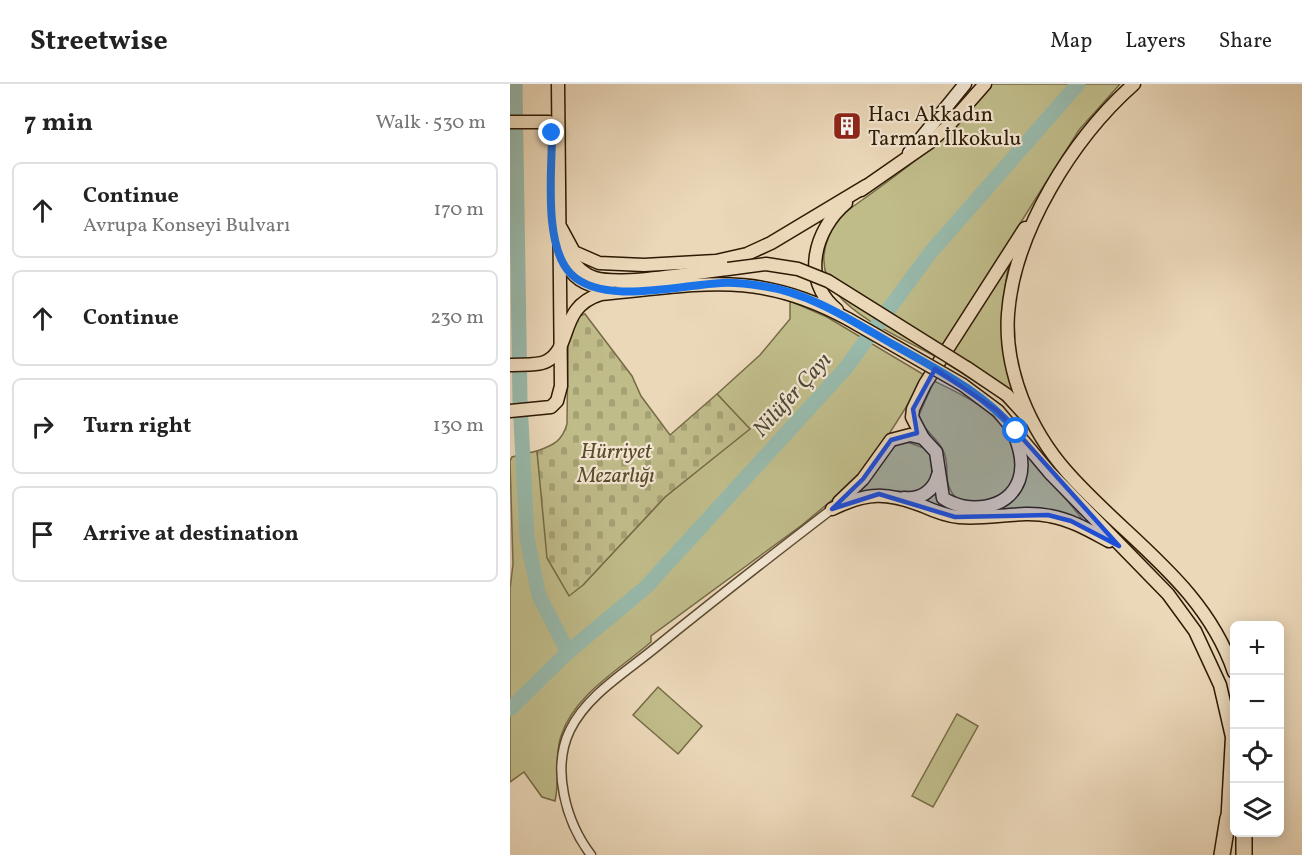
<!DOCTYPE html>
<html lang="en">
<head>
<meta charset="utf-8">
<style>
	:root { --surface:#fff; --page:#f2f2f2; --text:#222; --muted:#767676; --line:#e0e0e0 }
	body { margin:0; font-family:Vollkorn,serif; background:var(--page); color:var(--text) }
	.controls { position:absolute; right:18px; bottom:18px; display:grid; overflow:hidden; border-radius:9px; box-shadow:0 3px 15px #0003 }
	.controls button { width:54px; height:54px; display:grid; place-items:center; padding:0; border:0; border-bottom:2px solid var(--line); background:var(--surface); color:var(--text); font:30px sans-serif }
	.stop { position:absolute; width:18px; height:18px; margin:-14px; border:4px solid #1a73e8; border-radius:50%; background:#fff }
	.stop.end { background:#1a73e8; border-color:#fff; box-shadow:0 2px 6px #0008 }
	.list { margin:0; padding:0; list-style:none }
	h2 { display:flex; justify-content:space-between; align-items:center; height:78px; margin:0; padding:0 24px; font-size:26px }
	h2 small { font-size:20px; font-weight:400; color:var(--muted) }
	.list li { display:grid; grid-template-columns:39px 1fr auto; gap:18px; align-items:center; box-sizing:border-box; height:96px; margin:0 12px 12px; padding:0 12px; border:2px solid var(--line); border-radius:9px }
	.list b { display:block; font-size:22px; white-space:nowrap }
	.list p { margin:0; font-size:20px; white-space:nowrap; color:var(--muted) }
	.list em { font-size:20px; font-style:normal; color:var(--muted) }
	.icon { flex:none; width:33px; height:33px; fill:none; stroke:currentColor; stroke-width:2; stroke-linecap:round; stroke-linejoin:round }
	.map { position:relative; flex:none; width:792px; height:771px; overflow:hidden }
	header { display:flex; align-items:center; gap:36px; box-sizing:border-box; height:84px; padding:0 30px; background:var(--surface); border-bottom:2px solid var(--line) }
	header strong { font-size:28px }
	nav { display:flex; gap:33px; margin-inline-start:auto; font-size:21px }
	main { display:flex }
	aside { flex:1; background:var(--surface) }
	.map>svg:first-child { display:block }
</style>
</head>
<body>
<header>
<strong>Streetwise</strong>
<nav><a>Map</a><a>Layers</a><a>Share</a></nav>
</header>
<main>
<aside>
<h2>7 min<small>Walk · 530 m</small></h2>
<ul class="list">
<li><svg class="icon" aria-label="ahead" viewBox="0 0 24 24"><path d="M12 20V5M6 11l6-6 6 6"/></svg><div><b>Continue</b><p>Avrupa Konseyi Bulvarı</p></div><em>170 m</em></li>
<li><svg class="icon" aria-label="ahead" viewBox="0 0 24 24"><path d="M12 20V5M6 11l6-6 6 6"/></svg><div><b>Continue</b></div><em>230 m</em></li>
<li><svg class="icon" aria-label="right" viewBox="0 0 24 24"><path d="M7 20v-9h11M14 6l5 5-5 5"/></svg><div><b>Turn right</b></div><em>130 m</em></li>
<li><svg class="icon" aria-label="arrive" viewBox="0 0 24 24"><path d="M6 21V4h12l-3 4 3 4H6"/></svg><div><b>Arrive at destination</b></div></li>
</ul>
</aside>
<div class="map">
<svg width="792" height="771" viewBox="0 0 792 771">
	<defs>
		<pattern id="cemetery-stones" width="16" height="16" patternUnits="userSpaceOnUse" patternTransform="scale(1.5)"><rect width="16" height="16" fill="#c0bc8a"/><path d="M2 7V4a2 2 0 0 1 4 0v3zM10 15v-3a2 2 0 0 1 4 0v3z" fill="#a5a175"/></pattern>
	</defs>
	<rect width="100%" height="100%" fill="#ebd8b9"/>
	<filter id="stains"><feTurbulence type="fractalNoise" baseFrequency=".00333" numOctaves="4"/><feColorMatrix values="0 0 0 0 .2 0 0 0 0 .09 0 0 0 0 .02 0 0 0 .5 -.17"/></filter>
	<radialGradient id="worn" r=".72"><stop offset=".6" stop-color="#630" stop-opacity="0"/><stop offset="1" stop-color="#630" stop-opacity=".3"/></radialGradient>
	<g fill="#c0bc8a" stroke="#776b46" stroke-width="1.5">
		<path d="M481 0H610L569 46 426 273C371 242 274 209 331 131 391 89 435 58 481 0Z"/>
		<path d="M499 179C487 242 491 280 516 340L488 312 436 279Z"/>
		<path d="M280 217 317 233 416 292 372 361 345 397 292 441 141 552V558C110 585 64 611 51 652 44 673 50 695 45 717L32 713 14 688 0 698V505L3 480 0 377 2 373 27 367 33 417 73 501 155 413 239 345 207 310 250 271 280 235Z"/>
		<path d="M424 297C449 309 478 322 495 346 513 369 511 408 479 418 468 421 457 417 447 415 430 398 442 384 433 366 426 352 413 347 409 331Z"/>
		<path d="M394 357 414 364 421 372 422 392 416 402 405 408 366 406 344 411C364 395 374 363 394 357Z"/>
		<polygon points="511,360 578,442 554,430 449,429 409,416 425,407 429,416 452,425 504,410"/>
		<polygon points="148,603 192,642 168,670 123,631"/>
		<polygon points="447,630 468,642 423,723 402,712"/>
	</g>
	<path fill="url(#cemetery-stones)" stroke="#776b46" stroke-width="1.5" d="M75 230 122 292 131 312 160 351 207 310 240 345 155 413 73 501 59 512 37 474 27 367C44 361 52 357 57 340L58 261 60 247 69 232Z"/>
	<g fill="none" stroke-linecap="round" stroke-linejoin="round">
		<g stroke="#98baac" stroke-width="15">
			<polyline points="5,0 10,317 17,454 29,512 58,568"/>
			<polyline points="0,625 58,568 136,503 335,285 420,169 568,0"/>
		</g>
		<g stroke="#5d4a30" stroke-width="11">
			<path id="street" d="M81 771C56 738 41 685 60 646 77 611 116 588 145 564 203 517 262 471 322 425"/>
		</g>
		<g stroke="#2e1a03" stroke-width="15">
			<polyline id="secondary" points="399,69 455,0"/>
		</g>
		<g stroke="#2e1a03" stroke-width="15">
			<g id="primary">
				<path d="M624 0C563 54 504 148 498 230 494 287 520 346 557 388 616 455 694 500 724 588"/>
				<polyline points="0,38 39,38 42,54"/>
				<polyline points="351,106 420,58 438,42 475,0"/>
				<polyline points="51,144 64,168 89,179 134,181 206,177 237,170 261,159 356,102"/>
				<path d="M55 167C62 178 71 190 85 194 112 202 188 188 218 185"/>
				<path d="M51 171C62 195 74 201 99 206"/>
				<path d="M327 226C290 196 305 145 336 119"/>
				<path d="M0 281C11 280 28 282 37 277 63 263 48 223 91 210 189 201 247 185 338 235"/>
				<polyline points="457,284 497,311 518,334"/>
				<polyline points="453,301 488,327 540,389 658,510 685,547 710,601 722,653 717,743"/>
				<polyline points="0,327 41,323 47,317 51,302 48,0"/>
				<path d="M504 350C510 364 514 382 509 396 498 427 456 430 433 414L426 368 413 354 402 333 403 325 415 300 515 144"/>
				<path d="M394 414C410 416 424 407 428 391"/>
				<polyline points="329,418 353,395 381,356 400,351 413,354"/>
				<path d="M322 425C357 408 377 408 413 422 424 427 437 432 449 433 479 436 511 426 540 432 562 436 580 447 599 457"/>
			</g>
		</g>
		<g stroke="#2e1a03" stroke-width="18">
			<g id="highway">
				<polyline points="734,748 734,771"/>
				<polyline points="712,771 718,734"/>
			</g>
		</g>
		<use href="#street" stroke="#f2e6d2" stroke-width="8"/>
		<use href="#secondary" stroke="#f2e6d2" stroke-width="12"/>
		<use href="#primary" stroke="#ebd8b9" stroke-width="12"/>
		<use href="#highway" stroke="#ebd8b9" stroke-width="15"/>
		<g stroke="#2e1a03" stroke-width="15" stroke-linecap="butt">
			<g id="primary-bridge">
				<polyline points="218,185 256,180 288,185 318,197 457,284"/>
				<polyline points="338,235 453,301"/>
			</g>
		</g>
		<use href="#primary-bridge" stroke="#ebd8b9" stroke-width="12"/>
	</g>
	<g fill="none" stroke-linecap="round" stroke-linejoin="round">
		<path stroke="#1a73e8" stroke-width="8" d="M42 49C42 86 33 162 61 190 93 222 170 201 211 199 225 198 239 200 252 202 301 209 342 237 384 261 428 286 473 308 506 347"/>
	</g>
	<path fill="#1d4ed8" fill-opacity="0.2" stroke="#1d4ed8" stroke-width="4.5" stroke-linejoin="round" d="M425 285 488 327 609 462 561 437 538 431 445 433 369 410 322 425 353 395 381 356 407 349 403 325Z"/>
	<defs>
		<g id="building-square" transform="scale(1.5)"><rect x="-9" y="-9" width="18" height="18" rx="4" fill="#8f2418" stroke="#f2e6d2"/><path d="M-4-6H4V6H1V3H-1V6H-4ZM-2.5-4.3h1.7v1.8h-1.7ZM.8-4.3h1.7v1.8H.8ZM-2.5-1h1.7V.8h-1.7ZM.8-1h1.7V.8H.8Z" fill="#fff"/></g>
	</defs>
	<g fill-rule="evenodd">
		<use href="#building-square" x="337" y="42"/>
	</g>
	<g text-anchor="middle" stroke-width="4.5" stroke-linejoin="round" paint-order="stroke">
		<g font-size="21" fill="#2e1a03" stroke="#f2e6d2" text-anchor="start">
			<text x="358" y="37">Hacı Akkadın<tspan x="358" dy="24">Tarman İlkokulu</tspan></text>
		</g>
		<g font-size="21" font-style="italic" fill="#5a4b2c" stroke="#f2e6d2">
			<text x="106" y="374">Hürriyet<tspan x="106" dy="24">Mezarlığı</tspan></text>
		</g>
		<g font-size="22" font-style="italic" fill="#4e4a36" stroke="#f2e6d2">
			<text transform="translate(281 310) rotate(-48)" y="8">Nilüfer Çayı</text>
		</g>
	</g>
	<rect width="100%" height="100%" filter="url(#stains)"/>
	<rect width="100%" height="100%" fill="url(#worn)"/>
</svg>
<div class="controls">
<button>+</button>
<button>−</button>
<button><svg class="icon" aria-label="locate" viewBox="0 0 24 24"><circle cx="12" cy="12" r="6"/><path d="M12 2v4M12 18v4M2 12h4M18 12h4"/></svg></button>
<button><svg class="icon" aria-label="layers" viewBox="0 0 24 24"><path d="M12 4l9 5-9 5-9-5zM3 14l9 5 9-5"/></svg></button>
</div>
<div class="stop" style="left:506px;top:347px"></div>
<div class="stop end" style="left:42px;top:49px"></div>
</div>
</main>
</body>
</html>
